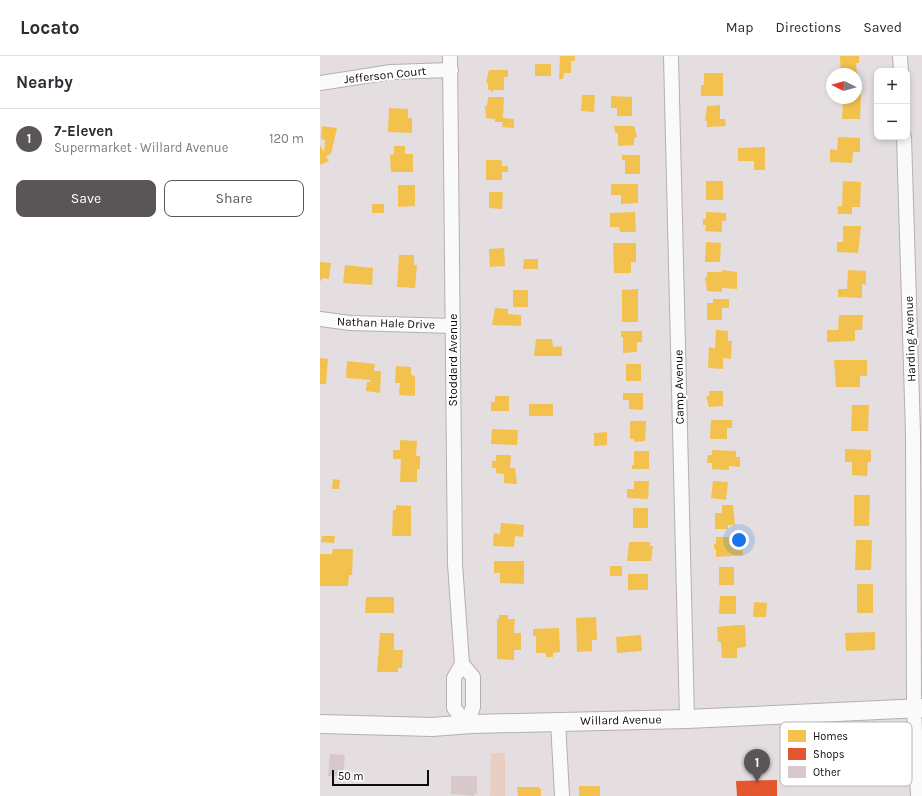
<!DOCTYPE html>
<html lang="en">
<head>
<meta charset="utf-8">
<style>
	:root { --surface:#fff; --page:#f2f2f3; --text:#2b2b33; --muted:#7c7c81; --line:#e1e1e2; --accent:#5a5557 }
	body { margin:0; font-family:Karla,sans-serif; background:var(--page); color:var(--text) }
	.controls { position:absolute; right:12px; top:12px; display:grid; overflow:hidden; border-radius:8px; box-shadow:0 2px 6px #0003 }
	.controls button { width:36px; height:36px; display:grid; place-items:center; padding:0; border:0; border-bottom:1px solid var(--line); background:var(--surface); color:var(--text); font:20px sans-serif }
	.compass { position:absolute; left:506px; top:12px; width:36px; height:36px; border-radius:50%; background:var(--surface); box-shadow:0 2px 6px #0003; rotate:276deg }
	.scale { position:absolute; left:12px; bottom:10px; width:97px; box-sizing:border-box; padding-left:4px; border:2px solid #0f0b0d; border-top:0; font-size:11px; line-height:14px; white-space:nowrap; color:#0f0b0d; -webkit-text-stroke:3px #fff; paint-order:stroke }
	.you { position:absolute; left:419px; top:484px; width:14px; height:14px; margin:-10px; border:3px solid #fff; border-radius:50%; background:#1a73e8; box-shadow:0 0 0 6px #1a73e833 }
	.badge { display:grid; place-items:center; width:26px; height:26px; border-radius:50%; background:var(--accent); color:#fff; font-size:13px; font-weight:700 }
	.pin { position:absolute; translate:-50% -33px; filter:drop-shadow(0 1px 2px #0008) }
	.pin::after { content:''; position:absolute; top:21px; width:14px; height:12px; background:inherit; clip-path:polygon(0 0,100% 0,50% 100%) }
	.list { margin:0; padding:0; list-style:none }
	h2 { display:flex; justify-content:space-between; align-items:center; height:52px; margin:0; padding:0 16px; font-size:17px }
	h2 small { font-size:13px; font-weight:400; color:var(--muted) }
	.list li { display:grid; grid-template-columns:26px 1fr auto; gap:12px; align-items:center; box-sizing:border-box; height:60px; padding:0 16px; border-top:1px solid var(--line) }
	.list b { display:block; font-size:15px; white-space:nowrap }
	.list p { margin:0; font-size:13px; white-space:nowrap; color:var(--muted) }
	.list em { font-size:13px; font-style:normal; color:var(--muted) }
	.actions { display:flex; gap:8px; padding:12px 16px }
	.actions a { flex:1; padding:9px 0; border:1px solid var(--accent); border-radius:8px; text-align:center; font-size:14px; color:var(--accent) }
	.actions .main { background:var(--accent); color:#fff }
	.map { position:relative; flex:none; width:602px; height:740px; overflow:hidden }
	header { display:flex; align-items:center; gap:24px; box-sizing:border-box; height:56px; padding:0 20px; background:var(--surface); border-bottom:1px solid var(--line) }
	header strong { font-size:19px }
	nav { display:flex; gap:22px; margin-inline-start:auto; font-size:14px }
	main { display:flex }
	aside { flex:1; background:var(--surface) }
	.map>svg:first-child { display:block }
</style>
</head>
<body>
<header>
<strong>Locato</strong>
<nav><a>Map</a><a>Directions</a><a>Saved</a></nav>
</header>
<main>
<aside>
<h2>Nearby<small></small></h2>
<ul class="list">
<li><span class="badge">1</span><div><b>7-Eleven</b><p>Supermarket · Willard Avenue</p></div><em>120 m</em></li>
</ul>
<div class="actions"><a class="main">Save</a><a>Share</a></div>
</aside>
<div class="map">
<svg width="602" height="740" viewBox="0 0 602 740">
	<rect width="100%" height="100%" fill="#e4dee1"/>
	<polygon fill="#eacec1" points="171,697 185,697 185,740 170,740"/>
	<g fill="#f2c14e">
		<polygon points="240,0 255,0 255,5 251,5 251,17 244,17 243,23 239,23"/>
		<polygon points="520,0 539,0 539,7 536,7 537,18 521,18"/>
		<rect x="215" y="8" width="16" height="12"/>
		<polygon points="169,14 188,14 188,21 184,21 184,34 174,34 171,37 171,34 168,34 168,27 166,27"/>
		<polygon points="384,17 403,17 403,40 381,40 381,29 384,29"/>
		<polygon points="536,37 541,38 540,63 522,63 523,42 536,42"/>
		<polygon points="262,39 275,39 274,56 261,55"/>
		<polygon points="291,40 312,41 312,60 297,60 297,52 291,52"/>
		<polygon points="168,41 184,41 183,62 194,63 194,72 182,71 183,66 175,66 175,63 166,62 165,50 167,50"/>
		<polygon points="400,49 400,63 405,63 406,70 387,71 387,65 385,65 387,50"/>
		<polygon points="69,52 88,53 88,62 92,62 92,77 68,76"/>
		<polygon points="2,70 17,72 11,98 6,100 9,105 0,109 0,89 4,96 5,84 1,83"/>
		<polygon points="294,70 314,70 317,81 314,82 314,89 298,90 298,77 295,77"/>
		<polygon points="518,81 540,82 540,96 533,96 532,107 510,106 510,93 517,94"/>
		<polygon points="74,90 85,90 85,98 93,98 93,116 71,116 70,99 74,98"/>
		<polygon points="445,91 445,114 434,114 434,105 418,105 418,92"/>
		<polygon points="302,99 320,99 320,118 305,118 305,104 302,104"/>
		<polygon points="166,104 182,104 182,110 188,110 188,116 182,116 182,124 166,124"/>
		<rect x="386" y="125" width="17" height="19"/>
		<polygon points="523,125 541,126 540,151 532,151 532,158 518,158 518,150 522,150"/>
		<polygon points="291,128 318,128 318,147 301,148 301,139 291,139"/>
		<polygon points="78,129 95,129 95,150 78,151"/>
		<polygon points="169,136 183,136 182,153 169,152"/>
		<rect x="52" y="148" width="12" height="9"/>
		<polygon points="315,156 316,176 300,176 299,171 290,171 290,157"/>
		<polygon points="386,156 406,157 406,165 402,165 402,176 385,175 386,169 383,169 383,163 386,163"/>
		<polygon points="523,170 541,170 538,197 517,196 517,186 523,186"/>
		<polygon points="386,186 401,187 400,206 385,206"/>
		<polygon points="293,187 316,187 316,206 311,206 311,217 294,217"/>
		<polygon points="184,192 185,210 170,211 169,193"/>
		<polygon points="79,199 94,199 94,209 97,209 95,232 77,231"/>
		<polygon points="204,203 218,203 218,213 203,213"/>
		<polygon points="0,206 11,207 9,223 2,222 2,225 0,224"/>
		<polygon points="25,209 53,212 52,229 23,227"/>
		<polygon points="402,214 417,216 417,233 402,232 402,236 387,235 385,221 387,221 387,216 402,216"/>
		<polygon points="528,214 546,215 546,229 542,228 542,242 518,241 518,233 527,233"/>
		<polygon points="318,233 318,266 302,266 302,234"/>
		<rect x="193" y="234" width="15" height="17"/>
		<polygon points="393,243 409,243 409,252 402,252 402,264 387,264 387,247 393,247"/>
		<polygon points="175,252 188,253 188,258 201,259 201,270 172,269"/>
		<polygon points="519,259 543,259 542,274 535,274 535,285 507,286 507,274 518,274"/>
		<polygon points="396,274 408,275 408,285 412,285 411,303 403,302 403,313 388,312 389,291 395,292"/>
		<polygon points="301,275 322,275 322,286 317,286 317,296 303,297 303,281 301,281"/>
		<polygon points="216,283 232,283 233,291 242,290 242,300 214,300"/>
		<polygon points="0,302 8,303 6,328 0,328"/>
		<polygon points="514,304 547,304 547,320 540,320 540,331 516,331"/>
		<polygon points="27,305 55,308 54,315 61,315 60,337 46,335 47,326 50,326 51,324 26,322"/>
		<rect x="306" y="308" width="15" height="17"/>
		<polygon points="76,310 91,311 91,319 95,320 95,340 79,339 80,327 75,327"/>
		<polygon points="389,335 403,335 403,350 389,351 386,340 389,340"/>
		<polygon points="303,337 323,337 323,354 309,353 309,344 303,344"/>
		<polygon points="175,340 189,340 189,355 171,355 171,346 175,346"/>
		<rect x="209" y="348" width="24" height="12"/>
		<polygon points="532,349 549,349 548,375 531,375"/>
		<polygon points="391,364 412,364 412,372 407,372 407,383 390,383"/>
		<polygon points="310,365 326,365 325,385 314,386 314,383 310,383"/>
		<polygon points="172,373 198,374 197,389 171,388"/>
		<polygon points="287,376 287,389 274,390 274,377"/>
		<polygon points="80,384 97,385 96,400 100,400 100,413 97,413 97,426 80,426 81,403 73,403 73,394 80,394"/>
		<polygon points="525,393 551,394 551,406 548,406 547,420 532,419 532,406 525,406"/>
		<polygon points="392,394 416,395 416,401 420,401 420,411 409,410 409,414 392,413 392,407 387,407 388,399 392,399"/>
		<polygon points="314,395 329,395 329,413 312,413 312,409 314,409"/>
		<polygon points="176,399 191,399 190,412 195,412 197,428 184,427 184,418 176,417 176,412 172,412 172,405 176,405"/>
		<polygon points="13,423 20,424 19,433 12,433"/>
		<polygon points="314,425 329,425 328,443 307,442 307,433 314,433"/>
		<polygon points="393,425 408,426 406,444 391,442"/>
		<polygon points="534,439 550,439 549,470 534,470"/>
		<polygon points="76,449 91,450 91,480 72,480 73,454 76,454"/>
		<polygon points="402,449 413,449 415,469 408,469 408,473 395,473 395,457 402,457"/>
		<rect x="313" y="452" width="15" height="20"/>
		<polygon points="181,467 204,469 203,481 195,480 194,491 173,490 174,477 180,478"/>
		<polygon points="2,480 15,480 14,487 1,486"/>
		<polygon points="396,481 411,481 412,484 422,484 423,499 396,501 396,493 394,493 394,488 396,488"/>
		<polygon points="536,484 552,484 551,514 535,514"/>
		<polygon points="309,486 330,486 330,490 333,490 331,505 307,505"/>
		<polygon points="13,493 33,493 32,519 29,519 28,530 0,530 0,498 12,498"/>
		<polygon points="174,505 204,505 204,528 180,527 180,517 174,517"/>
		<rect x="290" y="510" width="12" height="10"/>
		<rect x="399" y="511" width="15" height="18"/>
		<rect x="308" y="518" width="20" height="16"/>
		<rect x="537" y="528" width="16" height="29"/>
		<polygon points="400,540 416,540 416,558 399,558"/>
		<polygon points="46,541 74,541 74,557 45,557"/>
		<polygon points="434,546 447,547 446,561 433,561"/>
		<polygon points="179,559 188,559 188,563 195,563 194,577 201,577 201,594 194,594 194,604 177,603 177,563 179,563"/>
		<polygon points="276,561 277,584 272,584 272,595 257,596 256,562"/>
		<polygon points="417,569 425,569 426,591 417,592 417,602 402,602 401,586 398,586 397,571"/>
		<polygon points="239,572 240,596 233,597 233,601 226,601 226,597 216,597 216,580 213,580 213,573"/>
		<polygon points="555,576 555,594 526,595 525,577"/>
		<polygon points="60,577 74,577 74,594 83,594 82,612 78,612 78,616 57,616"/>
		<polygon points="321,579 322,595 297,597 296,581"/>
		<rect x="259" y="730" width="21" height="10"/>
		<polygon points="197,731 218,731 221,733 221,740 198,740"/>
	</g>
	<polygon fill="#e4572e" points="457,724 457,740 417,740 416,725"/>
	<g fill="#d8c8ca">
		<polygon points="10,698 25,699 23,721 8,720"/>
		<polygon points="131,720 157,720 157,738 154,738 154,740 131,738"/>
	</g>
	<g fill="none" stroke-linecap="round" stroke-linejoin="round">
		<g stroke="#b4afb2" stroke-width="16">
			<g id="minor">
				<polyline points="130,0 135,508 142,608 134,622 134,652 146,668"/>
				<polyline points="351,0 367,663"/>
				<polyline points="580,0 581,15"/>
				<polyline points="0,27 71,16 131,14"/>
				<polyline points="584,81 593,377 594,653 598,740"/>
				<polyline points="0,263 30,267 133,270"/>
				<polyline points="142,608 153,621 153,651 146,668"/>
				<polyline points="238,665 242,740"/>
			</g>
		</g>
		<g stroke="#b4afb2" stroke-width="20">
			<polyline id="major" points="0,668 112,671 152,668 367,663 602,652"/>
		</g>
		<use href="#minor" stroke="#fbfafa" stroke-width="14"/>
		<use href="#major" stroke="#fbfafa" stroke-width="18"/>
	</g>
	<g text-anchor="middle" stroke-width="4" stroke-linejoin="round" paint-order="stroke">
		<g font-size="12" fill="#0f0b0d" stroke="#fff">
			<text transform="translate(65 19) rotate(-6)" y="4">Jefferson Court</text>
			<text transform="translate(66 267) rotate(2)" y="4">Nathan Hale Drive</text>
			<text transform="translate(590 283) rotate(-92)" y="4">Harding Avenue</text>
			<text transform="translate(133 304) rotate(-90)" y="4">Stoddard Avenue</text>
			<text transform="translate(359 331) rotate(-91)" y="4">Camp Avenue</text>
			<text transform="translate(301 664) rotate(-1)" y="4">Willard Avenue</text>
		</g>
	</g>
	<rect x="460" y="666" width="132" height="64" rx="6" fill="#fff" stroke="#b7b6b6" stroke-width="1"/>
	<rect x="468" y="674" width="18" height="12" fill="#f2c14e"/>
	<rect x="468" y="692" width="18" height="12" fill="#e4572e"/>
	<rect x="468" y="710" width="18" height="12" fill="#d8c8ca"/>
	<g font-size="11" fill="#0f0b0d">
		<text x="493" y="684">Homes</text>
		<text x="493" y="702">Shops</text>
		<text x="493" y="720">Other</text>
	</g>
</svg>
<div class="controls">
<button>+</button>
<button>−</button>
</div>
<svg class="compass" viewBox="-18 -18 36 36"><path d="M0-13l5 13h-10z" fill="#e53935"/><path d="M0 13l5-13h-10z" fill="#7c7c81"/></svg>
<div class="scale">50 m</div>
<div class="you"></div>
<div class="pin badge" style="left:437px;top:726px">1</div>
</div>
</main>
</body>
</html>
